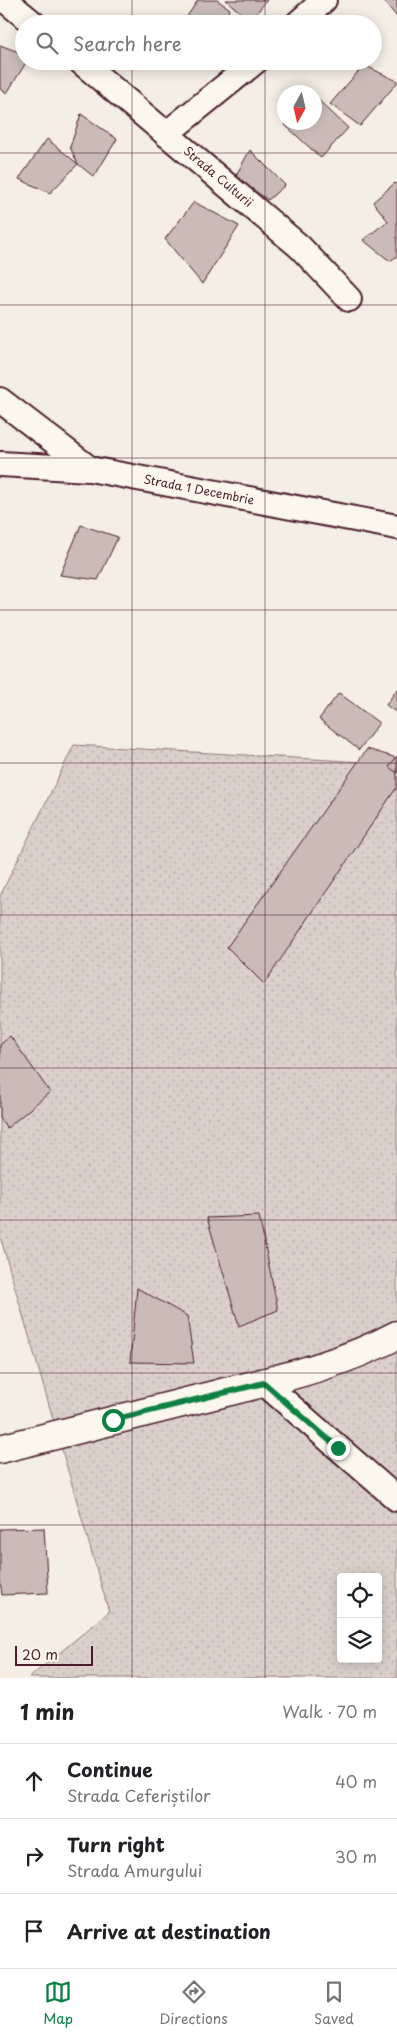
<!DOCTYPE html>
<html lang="en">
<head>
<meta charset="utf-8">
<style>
	:root { --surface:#fff; --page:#f2f2f2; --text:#202124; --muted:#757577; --line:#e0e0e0; --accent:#0b8043 }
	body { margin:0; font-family:"Playpen Sans",sans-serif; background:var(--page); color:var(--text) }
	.controls { position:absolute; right:15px; bottom:15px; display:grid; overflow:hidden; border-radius:5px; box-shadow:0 2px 12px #0003 }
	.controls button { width:45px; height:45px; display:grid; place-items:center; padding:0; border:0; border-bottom:1px solid var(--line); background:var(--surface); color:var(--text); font:25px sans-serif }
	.compass { position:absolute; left:277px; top:85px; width:45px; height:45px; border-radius:50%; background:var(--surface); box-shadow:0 2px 12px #0003; rotate:188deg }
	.scale { position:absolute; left:15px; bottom:12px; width:78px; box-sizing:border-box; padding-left:5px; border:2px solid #4a1f2b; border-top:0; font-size:14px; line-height:18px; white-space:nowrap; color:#4a1f2b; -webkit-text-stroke:4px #fbf7ec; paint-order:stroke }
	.stop { position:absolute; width:15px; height:15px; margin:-11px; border:4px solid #0b8043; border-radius:50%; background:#fff }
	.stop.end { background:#0b8043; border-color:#fff; box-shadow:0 1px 5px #0008 }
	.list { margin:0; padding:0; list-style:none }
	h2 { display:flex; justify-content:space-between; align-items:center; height:65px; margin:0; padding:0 20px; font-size:21px }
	h2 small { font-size:16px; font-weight:400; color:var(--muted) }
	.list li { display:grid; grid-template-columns:32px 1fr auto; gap:15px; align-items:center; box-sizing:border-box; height:75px; padding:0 20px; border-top:1px solid var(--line) }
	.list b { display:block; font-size:19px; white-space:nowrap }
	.list p { margin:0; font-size:16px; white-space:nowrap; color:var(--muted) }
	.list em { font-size:16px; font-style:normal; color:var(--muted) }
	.icon { flex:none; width:28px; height:28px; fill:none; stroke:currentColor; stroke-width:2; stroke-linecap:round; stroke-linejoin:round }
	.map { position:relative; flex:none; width:397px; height:1678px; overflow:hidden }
	.search { position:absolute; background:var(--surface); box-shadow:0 2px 12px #0003; left:15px; right:15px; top:15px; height:55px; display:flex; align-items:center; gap:12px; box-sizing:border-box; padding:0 18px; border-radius:28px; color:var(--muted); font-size:19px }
	.sheet { height:290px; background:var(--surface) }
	nav { display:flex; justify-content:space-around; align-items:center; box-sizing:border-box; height:70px; border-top:1px solid var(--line); background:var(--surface); font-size:14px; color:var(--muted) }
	nav a { display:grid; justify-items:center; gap:2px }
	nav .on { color:var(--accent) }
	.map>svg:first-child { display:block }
</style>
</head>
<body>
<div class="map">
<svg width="397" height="1678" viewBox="0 0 397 1678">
	<defs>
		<pattern id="grass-dots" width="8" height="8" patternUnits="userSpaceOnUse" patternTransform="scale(1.25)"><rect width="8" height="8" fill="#dbd0c9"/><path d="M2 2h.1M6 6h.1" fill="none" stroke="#bdb2ad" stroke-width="1.8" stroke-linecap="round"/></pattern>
	</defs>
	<rect width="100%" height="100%" fill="#f4eee4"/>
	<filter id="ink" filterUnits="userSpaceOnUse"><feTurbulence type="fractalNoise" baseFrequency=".02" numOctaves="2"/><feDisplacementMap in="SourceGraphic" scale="10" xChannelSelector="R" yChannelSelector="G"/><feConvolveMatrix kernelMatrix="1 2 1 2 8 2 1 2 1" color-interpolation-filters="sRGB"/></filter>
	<g filter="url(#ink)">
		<path fill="url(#grass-dots)" stroke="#92787a" fill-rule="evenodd" d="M74 745 397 764V1678H29L109 1612 0 1236V896ZM341 1577H378V1659H341Z"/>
		<g fill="#cabbb6" stroke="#4a1f2b">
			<polygon points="198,0 217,0 230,9 219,24 182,24"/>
			<polygon points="226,0 267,0 250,21"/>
			<polygon points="383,0 397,0 397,17"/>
			<polygon points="0,45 24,54 24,61 27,61 7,93 0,89"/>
			<polygon points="364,65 397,81 397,83 360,126 330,104"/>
			<polygon points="314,96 348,128 321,158 285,125 287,122 314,122"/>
			<polygon points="81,114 117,139 94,177 78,164 70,147"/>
			<polygon points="47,139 78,164 50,193 19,179"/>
			<polygon points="250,150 285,185 268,200 235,177"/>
			<polygon points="395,183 397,185 397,256 390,261 363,240 388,221 373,202"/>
			<polygon points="194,202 239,226 202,284 165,239"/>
			<polygon points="81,525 118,537 98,580 60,575"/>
			<polygon points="397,689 397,713 386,705"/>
			<polygon points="339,693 379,723 359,750 319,719"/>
			<polygon points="367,749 397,758 397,787 264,984 227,947"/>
			<polygon points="397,756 397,773 389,767"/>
			<polygon points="10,1036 50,1092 7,1128 0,1118 0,1045"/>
			<polygon points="259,1216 278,1310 239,1326 207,1218"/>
			<polygon points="137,1288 187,1316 194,1363 130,1362"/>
			<polygon points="44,1528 48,1593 2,1595 0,1580 0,1529"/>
		</g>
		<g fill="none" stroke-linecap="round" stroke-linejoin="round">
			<g stroke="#4a1f2b" stroke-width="28">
				<g id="street">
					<polyline points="5,0 34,24"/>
					<polyline points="297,24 324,0"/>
					<polyline points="80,61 300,247 349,299"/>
					<polyline points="166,134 256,61"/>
					<polyline points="0,400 90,469"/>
					<polyline points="0,464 90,469 397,527"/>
					<polyline points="264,1383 397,1499"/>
				</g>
			</g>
			<g stroke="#4a1f2b" stroke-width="31">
				<path id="secondary" d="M0 1449C70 1431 140 1414 210 1396 274 1380 339 1366 397 1335"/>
			</g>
			<use href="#street" stroke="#fbf7ec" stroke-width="24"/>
			<use href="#secondary" stroke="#fbf7ec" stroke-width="28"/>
		</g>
	</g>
	<g fill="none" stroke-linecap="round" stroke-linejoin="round" filter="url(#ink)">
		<polyline stroke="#0b8043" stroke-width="6" points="113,1420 264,1383 338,1448"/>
	</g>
	<path fill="none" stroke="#4a1f2b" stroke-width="1" stroke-opacity="0.55" d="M132 0V24M265 0V24M132 61V1678M265 61V1678M0 153H397M0 305H397M0 458H397M0 610H397M0 763H397M0 915H397M0 1068H397M0 1220H397M0 1373H397M0 1525H397"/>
	<g text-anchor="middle" stroke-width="4.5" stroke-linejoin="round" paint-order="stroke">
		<g font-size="12" fill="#4a1f2b" stroke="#fbf7ec">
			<text transform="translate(218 177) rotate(40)" y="4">Strada Culturii</text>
			<text transform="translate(199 490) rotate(11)" y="4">Strada 1 Decembrie</text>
		</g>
	</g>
</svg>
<div class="controls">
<button><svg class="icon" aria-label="locate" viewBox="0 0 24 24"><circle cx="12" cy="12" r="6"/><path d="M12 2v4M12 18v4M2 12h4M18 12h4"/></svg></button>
<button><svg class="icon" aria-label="layers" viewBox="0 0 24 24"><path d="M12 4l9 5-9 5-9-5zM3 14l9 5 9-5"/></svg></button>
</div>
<svg class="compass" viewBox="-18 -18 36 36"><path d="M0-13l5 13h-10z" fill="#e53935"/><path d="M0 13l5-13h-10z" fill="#757577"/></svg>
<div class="scale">20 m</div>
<div class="stop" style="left:113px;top:1420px"></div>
<div class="stop end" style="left:338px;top:1448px"></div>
<div class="search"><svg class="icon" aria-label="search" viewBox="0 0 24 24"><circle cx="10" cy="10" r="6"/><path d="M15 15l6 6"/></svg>Search here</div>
</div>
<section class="sheet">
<h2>1 min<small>Walk · 70 m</small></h2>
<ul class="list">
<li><svg class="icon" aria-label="ahead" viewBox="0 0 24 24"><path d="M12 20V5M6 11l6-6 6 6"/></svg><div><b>Continue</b><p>Strada Ceferiștilor</p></div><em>40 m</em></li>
<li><svg class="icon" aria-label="right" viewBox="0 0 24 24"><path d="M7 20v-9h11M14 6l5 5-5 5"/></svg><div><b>Turn right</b><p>Strada Amurgului</p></div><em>30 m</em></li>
<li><svg class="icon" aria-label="arrive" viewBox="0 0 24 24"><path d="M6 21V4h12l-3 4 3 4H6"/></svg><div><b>Arrive at destination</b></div></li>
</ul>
</section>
<nav>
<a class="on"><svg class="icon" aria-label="map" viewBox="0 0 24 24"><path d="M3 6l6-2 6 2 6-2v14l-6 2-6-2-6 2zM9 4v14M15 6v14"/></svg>Map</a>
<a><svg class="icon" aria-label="directions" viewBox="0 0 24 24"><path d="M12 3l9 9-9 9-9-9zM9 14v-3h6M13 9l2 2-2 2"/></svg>Directions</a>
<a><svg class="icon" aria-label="saved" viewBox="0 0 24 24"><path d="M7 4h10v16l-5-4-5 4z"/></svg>Saved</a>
</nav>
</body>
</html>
